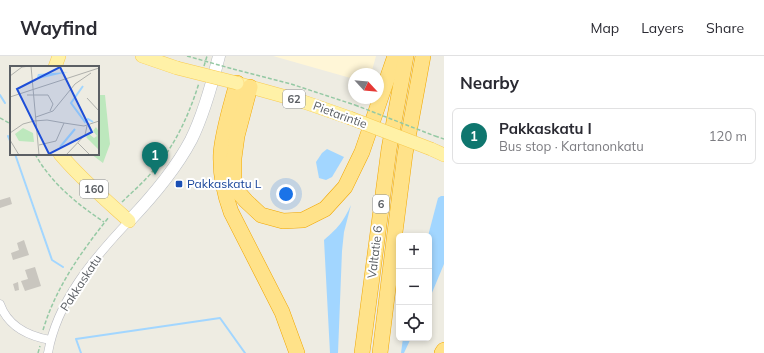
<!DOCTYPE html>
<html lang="en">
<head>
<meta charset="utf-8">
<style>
	:root { --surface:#fff; --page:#f7f7f7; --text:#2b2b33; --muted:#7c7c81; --line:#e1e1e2; --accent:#0f766e }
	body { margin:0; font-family:Mulish,sans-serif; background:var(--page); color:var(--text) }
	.controls { position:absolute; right:12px; bottom:12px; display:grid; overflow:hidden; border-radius:6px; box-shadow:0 2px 6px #0003 }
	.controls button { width:36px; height:36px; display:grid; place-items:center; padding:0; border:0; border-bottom:1px solid var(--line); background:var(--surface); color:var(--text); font:20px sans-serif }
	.compass { position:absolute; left:348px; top:12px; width:36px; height:36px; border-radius:50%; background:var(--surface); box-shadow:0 2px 6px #0003; rotate:116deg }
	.you { position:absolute; left:286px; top:138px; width:14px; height:14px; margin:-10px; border:3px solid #fff; border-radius:50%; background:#1a73e8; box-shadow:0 0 0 6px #1a73e833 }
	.badge { display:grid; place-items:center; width:26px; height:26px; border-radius:50%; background:var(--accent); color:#fff; font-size:13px; font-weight:700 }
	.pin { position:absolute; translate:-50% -33px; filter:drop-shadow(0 1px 2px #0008) }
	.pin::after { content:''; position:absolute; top:21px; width:14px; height:12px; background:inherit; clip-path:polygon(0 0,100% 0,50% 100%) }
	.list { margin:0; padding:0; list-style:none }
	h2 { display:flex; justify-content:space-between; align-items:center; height:52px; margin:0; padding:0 16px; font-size:17px }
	h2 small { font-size:13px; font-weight:400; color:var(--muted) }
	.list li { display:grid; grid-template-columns:26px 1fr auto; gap:12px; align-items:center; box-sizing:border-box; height:56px; margin:0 8px 8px; padding:0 8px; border:1px solid var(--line); border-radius:6px }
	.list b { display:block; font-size:15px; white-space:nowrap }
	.list p { margin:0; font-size:13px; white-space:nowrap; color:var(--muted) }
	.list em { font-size:13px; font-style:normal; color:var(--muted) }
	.icon { flex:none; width:22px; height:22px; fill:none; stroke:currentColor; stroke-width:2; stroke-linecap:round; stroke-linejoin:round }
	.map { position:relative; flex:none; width:444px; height:297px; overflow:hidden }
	header { display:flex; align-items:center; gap:24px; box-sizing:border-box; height:56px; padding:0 20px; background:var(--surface); border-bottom:1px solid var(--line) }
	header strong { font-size:19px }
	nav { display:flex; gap:22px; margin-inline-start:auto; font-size:14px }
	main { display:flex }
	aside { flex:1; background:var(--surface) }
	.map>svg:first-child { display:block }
</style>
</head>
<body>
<header>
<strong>Wayfind</strong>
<nav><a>Map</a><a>Layers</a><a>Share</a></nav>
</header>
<main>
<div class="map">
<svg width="444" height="297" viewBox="0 0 444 297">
	<rect width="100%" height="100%" fill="#eeece2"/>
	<polygon fill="#fff6d7" points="273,0 376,0 371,18 354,18 354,23"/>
	<polygon fill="#bde8bd" points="98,39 105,39 110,88 103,107 91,98 98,98"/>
	<g fill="#a2d6ff">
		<polygon points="327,93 344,101 332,121 326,124 319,122 316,106 322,97"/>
		<polygon points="441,140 444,140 444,208 429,244 428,180 438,142"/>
		<path d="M351 149 344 176 342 195 338 297H330L324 184C338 172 343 166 351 149Z"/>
		<polygon points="403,282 411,282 404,297 401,297"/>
	</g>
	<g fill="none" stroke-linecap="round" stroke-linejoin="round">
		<g stroke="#a2d6ff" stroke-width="2">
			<polyline points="0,39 5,47"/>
			<polyline points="8,80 11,87"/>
			<polyline points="15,98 52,204 63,211"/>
			<polyline points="81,297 76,283 220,262 245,297"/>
		</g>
	</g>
	<g fill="#c9c6bf">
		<polygon points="10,141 12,148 0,152 0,144"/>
		<polygon points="24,184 29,199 13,204 11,197 19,194 17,187"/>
		<polygon points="35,211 41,230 25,235 21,225 28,223 25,214"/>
		<polygon points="18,226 19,234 15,235 13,228"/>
	</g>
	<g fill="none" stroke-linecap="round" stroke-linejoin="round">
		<g stroke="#b8bac0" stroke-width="9">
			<g id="minor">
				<path d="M0 248C8 271 28 280 50 284"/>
				<path d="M48 297C57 245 94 202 129 165"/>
			</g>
		</g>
		<g stroke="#b8bcc2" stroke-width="13">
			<path id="secondary" d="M129 165C152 141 175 114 191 84 204 58 212 28 219 0"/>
		</g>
		<g stroke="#f9cb50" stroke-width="14">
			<g id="primary">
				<polyline points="142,0 177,12"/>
				<polyline points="55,11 59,0"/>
				<polyline points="240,28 301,45 350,62"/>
				<polyline points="431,93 444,99"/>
				<path d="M60 98C81 123 106 144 129 165"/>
			</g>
		</g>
		<g stroke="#f1a700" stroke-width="16">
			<g id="motorway">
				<path d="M237 27C231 50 223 74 221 97 220 118 224 137 231 156L282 256 297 297"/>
				<polyline points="250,31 237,80 234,102 234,123 239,137 246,145 261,159 283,165 303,164 325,153 345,131 362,96 395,0"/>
				<polyline points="362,297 389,93 406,0"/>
				<polyline points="380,297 395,176 405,98 423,0"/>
				<polyline points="442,297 444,294"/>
			</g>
		</g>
		<g stroke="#95c9a4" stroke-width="1.5" stroke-dasharray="4 2" stroke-linecap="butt">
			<polyline points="204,10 207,0"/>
			<polyline points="233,13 291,28 355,49"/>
			<polyline points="0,62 11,68"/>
			<polyline points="435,80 444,83"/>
			<path d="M35 98C51 127 77 148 104 166"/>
			<path d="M122 146C132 136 143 127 152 116 175 90 189 59 199 27"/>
			<path d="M43 274C56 231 81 196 109 161"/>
			<polyline points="38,297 40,290"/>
		</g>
		<use href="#minor" stroke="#fff" stroke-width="8"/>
		<use href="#secondary" stroke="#fff" stroke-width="12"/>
		<use href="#primary" stroke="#fff1a7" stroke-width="13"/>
		<use href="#motorway" stroke="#ffe289" stroke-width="15"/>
		<g stroke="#f9cb50" stroke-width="14" stroke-linecap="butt">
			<g id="primary-bridge">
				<polyline points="177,12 237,27"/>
				<polyline points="350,62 431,93"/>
			</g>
		</g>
		<g stroke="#95c9a4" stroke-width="1.5" stroke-dasharray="4 2" stroke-linecap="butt">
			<polyline points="187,0 233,13"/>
			<polyline points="355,49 435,80"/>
		</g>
		<use href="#primary-bridge" stroke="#fff1a7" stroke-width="13"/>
	</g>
	<rect fill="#1a4fb4" stroke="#fff" stroke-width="1.5" x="175" y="124" width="8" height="8" rx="2"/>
	<g text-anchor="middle" stroke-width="4" stroke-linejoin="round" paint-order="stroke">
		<g fill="#fff" stroke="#8c8f92" stroke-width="1">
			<rect x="283" y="34" width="22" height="18" rx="3"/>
			<rect x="80" y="124" width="28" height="18" rx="3"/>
			<rect x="373" y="139" width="16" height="18" rx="3"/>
		</g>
		<g font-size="11" font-weight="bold" fill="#5b5f64">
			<text x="294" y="47">62</text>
			<text x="94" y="137">160</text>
			<text x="381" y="152">6</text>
		</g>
		<g font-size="12" fill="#5b5f64" stroke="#fff">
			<text transform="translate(340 59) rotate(20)" y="4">Pietarintie</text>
			<text transform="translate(375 196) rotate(-83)" y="4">Valtatie 6</text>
			<text transform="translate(81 227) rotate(-57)" y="4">Pakkaskatu</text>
		</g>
		<g font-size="12" fill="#164399" stroke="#fff" text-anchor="start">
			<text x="187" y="132">Pakkaskatu L</text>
		</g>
	</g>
	<g transform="translate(10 10)">
		<rect width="89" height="89" fill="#eeece2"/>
		<path d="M86 61 89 66V84L76 71 79 68 84 72 87 70 83 65ZM13 62 23 67 24 76 9 75 5 68Z" fill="#bde8bd"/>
		<path d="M58 6 28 13 27 11 28 8Z" fill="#a2d6ff"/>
		<path fill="none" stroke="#a2d6ff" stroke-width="2" d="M73 20 61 37 75 56 78 53 83 56M50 81 65 63"/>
		<path fill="none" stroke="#afb0ac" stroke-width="1" d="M21 0 29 89M22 0H68M0 10 12 1 20 0M17 29H38L43 38 40 45M0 31 89 2M77 32 89 45M26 51 43 45 65 18 81 7M54 57 74 60 89 55M0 67 13 58 24 55 37 54 54 57 46 75 29 79M0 74 9 89M68 77 80 89M56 89 75 69 77 60"/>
		<path fill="#1d4ed8" fill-opacity="0.15" stroke="#1d4ed8" stroke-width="2" d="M50 1 82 66 39 88 7 23Z"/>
		<rect width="89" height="89" fill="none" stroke="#5b5f64" stroke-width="2"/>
	</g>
</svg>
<div class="controls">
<button>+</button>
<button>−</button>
<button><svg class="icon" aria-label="locate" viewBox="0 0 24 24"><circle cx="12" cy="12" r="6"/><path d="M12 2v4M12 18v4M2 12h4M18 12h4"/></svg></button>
</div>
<svg class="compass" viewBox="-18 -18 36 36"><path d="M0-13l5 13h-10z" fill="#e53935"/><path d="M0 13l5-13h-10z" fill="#7c7c81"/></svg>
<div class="you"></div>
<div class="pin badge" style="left:155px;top:119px">1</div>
</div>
<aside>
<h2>Nearby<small></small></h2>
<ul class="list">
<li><span class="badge">1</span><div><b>Pakkaskatu I</b><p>Bus stop · Kartanonkatu</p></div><em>120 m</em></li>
</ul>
</aside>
</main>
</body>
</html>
